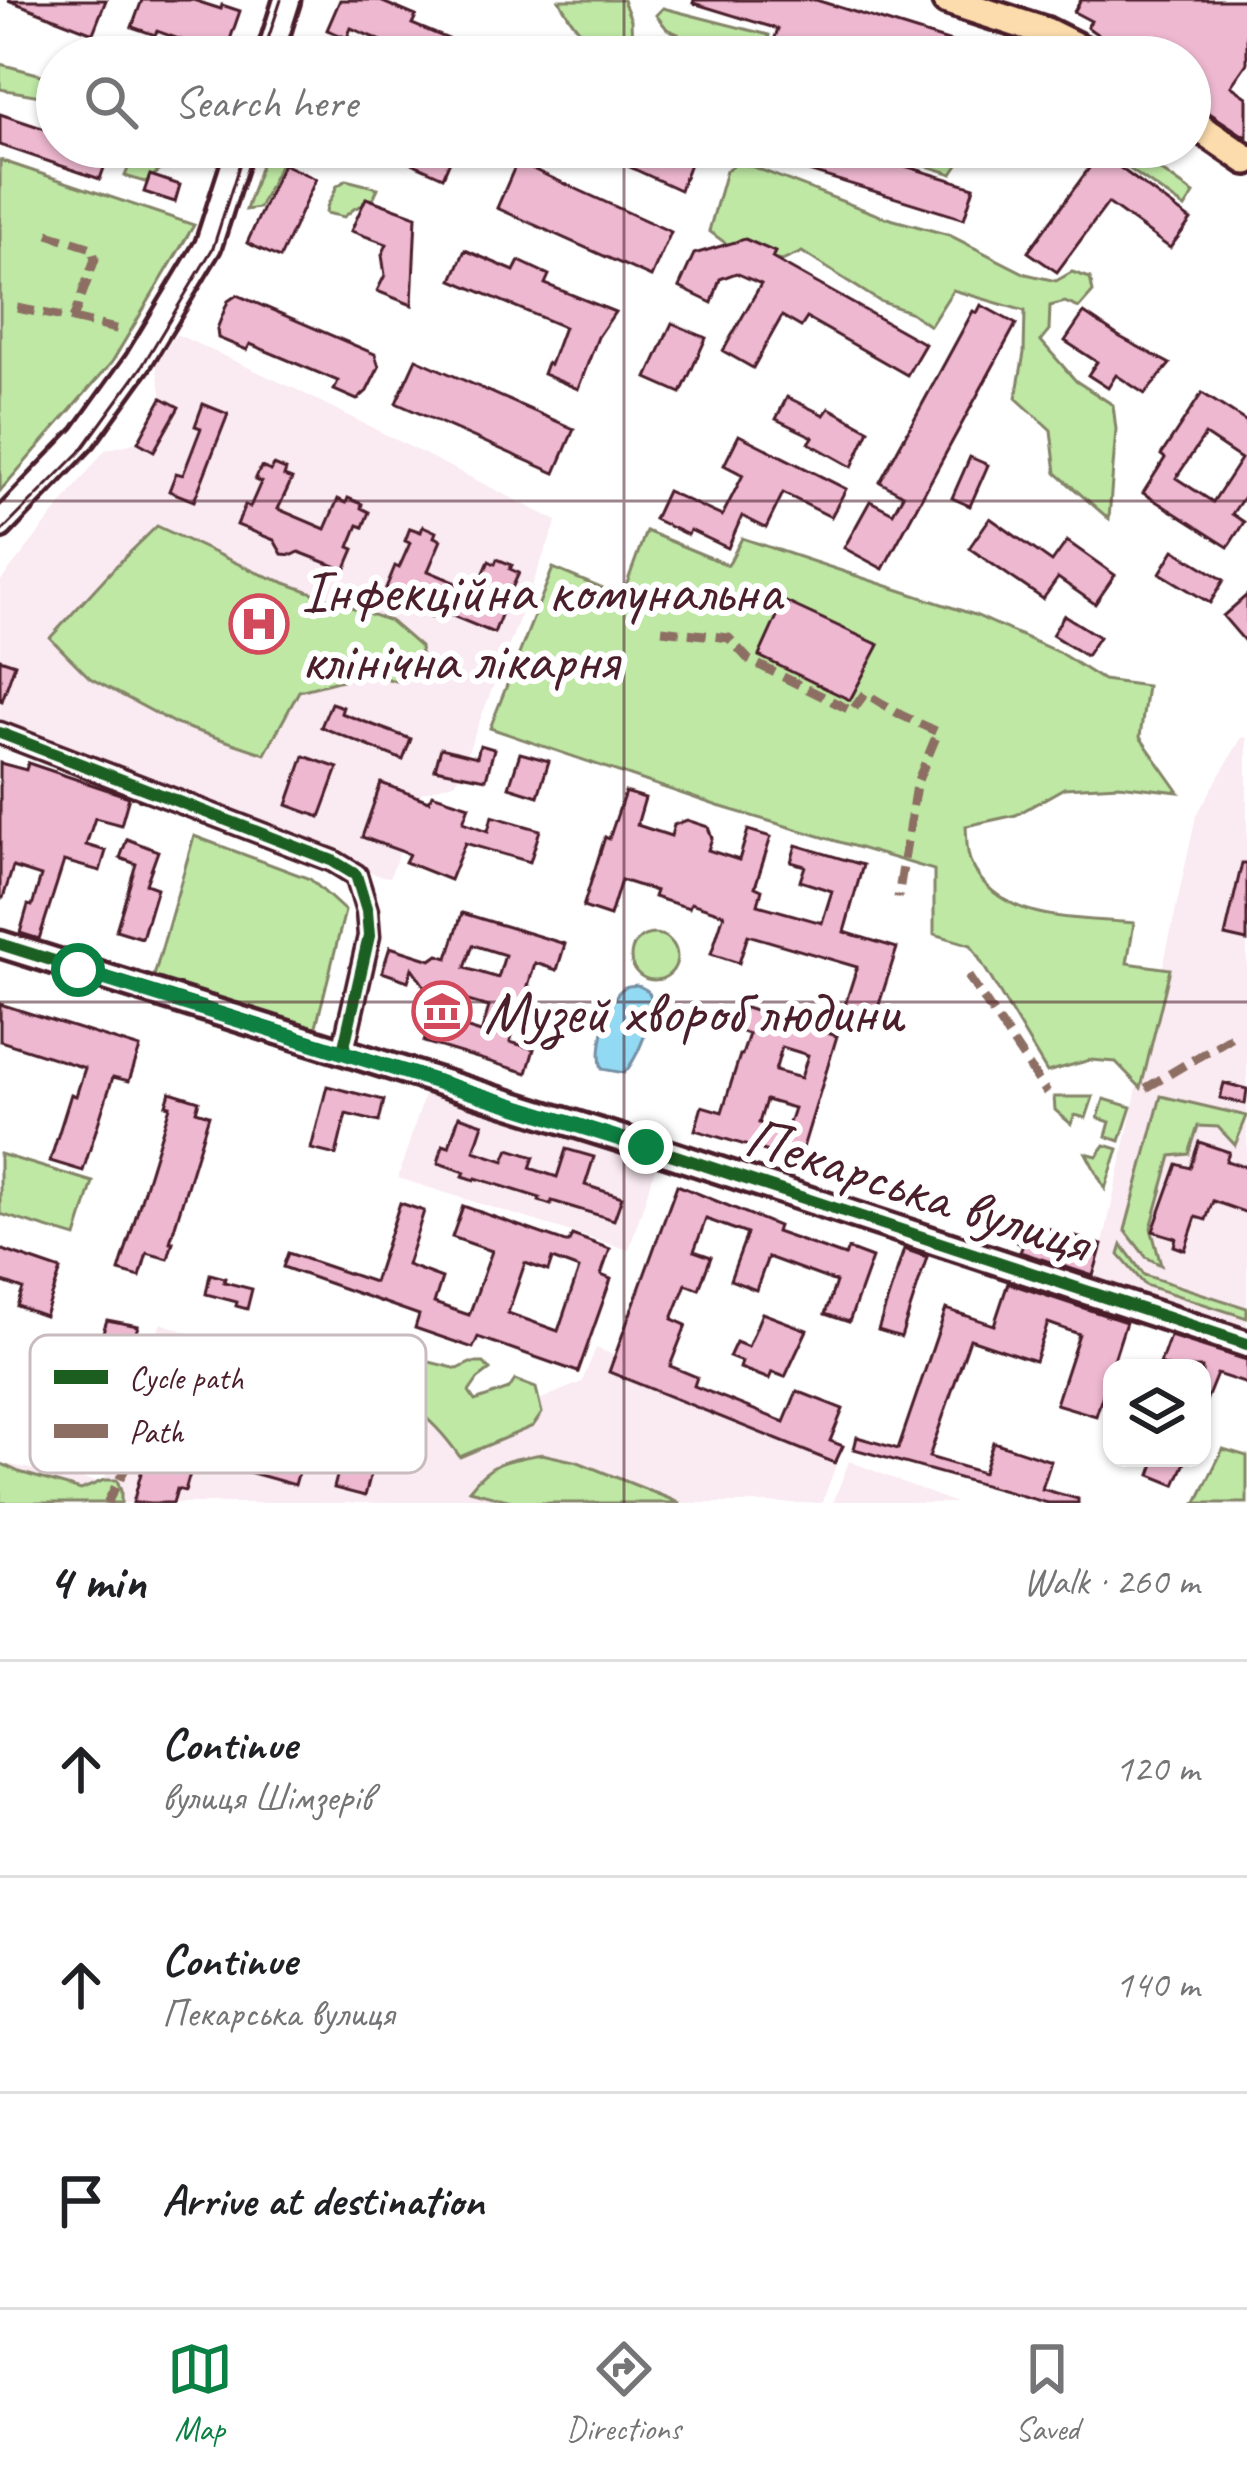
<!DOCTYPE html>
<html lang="en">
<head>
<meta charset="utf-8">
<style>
	:root { --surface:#fff; --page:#f2f2f2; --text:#202124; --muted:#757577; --line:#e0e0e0; --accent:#0b8043 }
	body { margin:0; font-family:Caveat,sans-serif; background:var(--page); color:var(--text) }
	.controls { position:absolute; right:36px; bottom:36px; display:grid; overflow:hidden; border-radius:24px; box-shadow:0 3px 9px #0004 }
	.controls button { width:108px; height:108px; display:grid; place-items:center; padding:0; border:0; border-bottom:3px solid var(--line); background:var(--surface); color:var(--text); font:60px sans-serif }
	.stop { position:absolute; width:36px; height:36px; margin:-27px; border:9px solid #0b8043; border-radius:50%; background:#fff }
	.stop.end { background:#0b8043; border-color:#fff; box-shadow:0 3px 12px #0008 }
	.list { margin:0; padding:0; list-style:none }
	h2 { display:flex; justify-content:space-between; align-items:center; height:156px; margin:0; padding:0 48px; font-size:51px }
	h2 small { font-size:39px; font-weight:400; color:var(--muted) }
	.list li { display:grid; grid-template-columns:78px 1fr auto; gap:36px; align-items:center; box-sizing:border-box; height:216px; padding:0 48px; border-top:3px solid var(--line) }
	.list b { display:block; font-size:45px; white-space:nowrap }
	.list p { margin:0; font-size:39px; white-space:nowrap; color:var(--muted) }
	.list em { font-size:39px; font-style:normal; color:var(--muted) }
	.icon { flex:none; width:66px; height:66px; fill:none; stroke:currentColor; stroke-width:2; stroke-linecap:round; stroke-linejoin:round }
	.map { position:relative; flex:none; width:1247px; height:1503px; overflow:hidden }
	.search { position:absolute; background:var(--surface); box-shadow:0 3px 9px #0004; left:36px; right:36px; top:36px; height:132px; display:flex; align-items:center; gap:30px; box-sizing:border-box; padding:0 42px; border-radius:66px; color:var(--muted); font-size:45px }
	.sheet { height:804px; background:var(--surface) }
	nav { display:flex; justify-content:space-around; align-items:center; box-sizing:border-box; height:168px; border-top:3px solid var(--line); background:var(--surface); font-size:33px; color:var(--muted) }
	nav a { display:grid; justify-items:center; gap:6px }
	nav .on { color:var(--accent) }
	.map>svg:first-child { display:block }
</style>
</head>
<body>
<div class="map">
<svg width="1247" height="1503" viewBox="0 0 1247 1503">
	<rect width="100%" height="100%" fill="#fff"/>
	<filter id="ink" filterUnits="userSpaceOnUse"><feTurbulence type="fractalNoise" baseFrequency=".00833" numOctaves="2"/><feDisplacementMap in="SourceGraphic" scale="24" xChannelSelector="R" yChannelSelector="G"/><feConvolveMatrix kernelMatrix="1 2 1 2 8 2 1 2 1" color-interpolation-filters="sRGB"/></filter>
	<g filter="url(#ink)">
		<g fill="#faeaf1">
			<polygon points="176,334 297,390 557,521 456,782 421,793 390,877 377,875 331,850 0,723 0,582 105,450 138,442 162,398 156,364"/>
			<polygon points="1242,737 1247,738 1247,1340 1093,1290 1196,816"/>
			<polygon points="425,1093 656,1165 629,1250 398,1178"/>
			<polygon points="161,1323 464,1431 582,1382 596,1348 843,1446 822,1503 0,1503 0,1463 103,1483"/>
			<polygon points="849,1461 955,1503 833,1503"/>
		</g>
		<g fill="#bee8a4" stroke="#848468" stroke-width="3">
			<path d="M559 0H623L631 20 632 43 653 57C602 57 584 45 559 0Z"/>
			<polygon points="663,8 769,35 765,57 682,57 670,50 678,34 667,29 656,15"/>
			<polygon points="0,64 57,79 57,99 0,89"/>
			<polygon points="139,147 194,147 202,151 184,163 175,159 145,182 125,176 130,164 142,155"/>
			<polygon points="868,147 950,147 960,162 952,174"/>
			<polygon points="266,150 274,151 283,158 259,208 246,210"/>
			<polygon points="1138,154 1194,194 1185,208 1128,168"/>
			<polygon points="0,160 194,225 112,362 0,491"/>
			<polygon points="738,161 883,217 949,235 1026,274 1056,281 1072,272 1090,278 1093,292 1079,308 1065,302 1050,306 1049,331 1041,341 1076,381 1113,405 1116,429 1109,519 1056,473 1051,430 1016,398 1024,353 1025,311 953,290 930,326 910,312 879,301 802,252 782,261 764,258 732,248 709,231 726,171"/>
			<path d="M346 180 378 188 372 202 355 208 344 217 326 213C326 202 334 198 336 187Z"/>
			<polygon points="157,526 258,573 390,621 420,647 423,677 395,681 369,673 299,691 265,754 176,724 90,678 50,638 115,567"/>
			<path d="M646 531 728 565 742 538 975 615 1060 653 1103 680 1147 686 1140 737 1179 792 1119 785 1064 788 1016 815 966 826C967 838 966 853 971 863 1000 924 1076 917 1134 923L1127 963 1170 969 1141 1088 1116 1062 1090 1060 1047 1072 971 945 934 934V870L718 806 490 728 553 568 622 597Z"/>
			<polygon points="194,836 310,879 345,911 315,1030 152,983"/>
			<circle cx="654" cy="957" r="23"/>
			<polygon points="1161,1096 1247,1116 1235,1145 1218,1127 1198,1126 1189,1154 1171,1156 1151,1228 1161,1265 1146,1257 1125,1230"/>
			<polygon points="1054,1097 1093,1097 1086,1118 1075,1115 1071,1124 1055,1110"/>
			<polygon points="1104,1099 1131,1107 1120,1141 1106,1136 1110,1122 1098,1118"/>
			<polygon points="1105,1145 1118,1149 1105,1189 1086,1153 1097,1156"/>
			<polygon points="0,1154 93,1182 76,1237 0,1214"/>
			<polygon points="1122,1245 1144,1275 1247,1308 1247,1318 1145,1285 1119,1255"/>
			<path d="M384 1351 458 1369 470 1363H484L490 1370 478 1379 469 1392 475 1401 509 1389 515 1380 536 1388 542 1413 533 1426 460 1457C426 1408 402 1398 348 1379L350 1367Z"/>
			<polygon points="1223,1449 1247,1456 1247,1503 1194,1503 1197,1502"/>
			<path d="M542 1454 578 1462 680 1503H519L469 1490C492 1461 507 1460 542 1454Z"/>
			<polygon points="0,1463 19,1472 81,1490 104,1480 117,1480 121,1491 121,1503 0,1503"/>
		</g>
		<path fill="#92d9f3" stroke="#758fa3" stroke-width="3" d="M637 985C644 989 649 989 651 998 656 1015 636 1061 624 1073L602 1069C596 1052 606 1007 619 992 625 985 629 986 637 985Z"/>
		<g fill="#eeb8d0" stroke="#4a1f2b" stroke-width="3" fill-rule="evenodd">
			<polygon points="8,0 106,0 93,33"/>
			<polygon points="142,0 193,0 221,9 222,5 240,11 224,57 212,57 199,52 201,47 157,31 155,35 132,27"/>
			<polygon points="340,0 378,0 416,16 412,24 463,45 458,57 397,57 401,49 351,28 347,38 327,30"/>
			<polygon points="694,0 816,0 990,54 989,57 796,57 771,49 778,29 693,3"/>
			<polygon points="1081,0 1247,0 1247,63 1231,86 1247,97 1247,138 1190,100 1190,57 1129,57 1087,27 1091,21 1074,12"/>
			<polygon points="0,114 57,133 57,147 97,147 110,151 100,179 0,145"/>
			<polygon points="411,147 456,147 443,177 405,160"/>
			<polygon points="586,147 682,147 694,153 680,190"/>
			<polygon points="741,147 843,147 974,187 964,219 740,150"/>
			<polygon points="1100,153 1191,220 1170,248 1108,203 1057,272 1028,252"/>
			<polygon points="517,162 671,232 651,277 497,208"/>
			<polygon points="283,164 316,179 280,258 247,243"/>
			<polygon points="150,175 180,185 175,202 144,192"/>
			<polygon points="366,198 416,216 412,305 377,291 385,275 382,255 387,244 351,231"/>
			<polygon points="745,239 775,252 772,258 925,344 907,375 807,318 801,327 782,316 753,368 723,351 761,284 736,273 720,279 712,303 679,287 694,254"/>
			<polygon points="465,250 514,271 519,261 549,275 545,284 615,312 598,337 578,389 543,374 547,363 550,365 564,327 452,280"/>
			<polygon points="237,295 375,354 379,367 367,391 357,400 334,390 338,381 250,344 247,350 218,338 217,329 228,301"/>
			<polygon points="981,305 1016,324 883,569 844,548 870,501 893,513 903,495 880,482 973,311 977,313"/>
			<polygon points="1084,313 1120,337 1170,364 1145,394 1116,375 1108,388 1088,375 1097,362 1065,341"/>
			<polygon points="672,323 706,338 681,393 647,378"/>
			<polygon points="416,359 574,429 555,473 396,403"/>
			<path d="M1202 393 1247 422V492L1232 514 1244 522 1228 547 1143 493 1165 458 1161 455ZM1205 435 1241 459 1213 502 1176 478Z"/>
			<polygon points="787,397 824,415 829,408 869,430 852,467 809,443 813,437 776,419"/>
			<polygon points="162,398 179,407 154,451 138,442"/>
			<polygon points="203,404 228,414 194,501 169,491 176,473 183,475 201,428 195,426"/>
			<polygon points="739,435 846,489 831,517 783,493 766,528 742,516 728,548 690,530 688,535 654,519 667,491 722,516 743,475 724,465"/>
			<polygon points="970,457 988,465 970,506 952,498"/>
			<polygon points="274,465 286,470 284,476 292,479 278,509 325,529 338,499 346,503 348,498 362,504 361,508 369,512 363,527 358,525 349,547 354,549 345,570 299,552 293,555 282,554 274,540 237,525 245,505 250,507 261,482 255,480 261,467 271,471"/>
			<polygon points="990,518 1052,562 1067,541 1115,575 1095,604 1058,578 1043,599 969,548"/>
			<polygon points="423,526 436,532 434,537 441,540 428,571 476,591 489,561 495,564 497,559 512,565 510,569 519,573 512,588 508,586 498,608 503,610 494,633 448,614 437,618 431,617 423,603 386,588 395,566 399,568 410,543 405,541 410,528 421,532"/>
			<polygon points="1174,550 1224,580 1210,603 1160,573"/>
			<polygon points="1247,595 1247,644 1223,616"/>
			<polygon points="784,601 879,645 850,700 759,656"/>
			<polygon points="1064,615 1099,637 1086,656 1052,635"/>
			<polygon points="0,659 15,664 2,701 0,700"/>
			<polygon points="331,703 343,707 341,713 411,739 403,760 321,727"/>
			<polygon points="480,745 494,749 486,779 435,769 441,748 477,757"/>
			<polygon points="520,753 549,761 538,796 509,787"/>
			<polygon points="304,756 338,768 320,817 287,805"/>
			<polygon points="0,763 26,770 28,763 129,797 121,825 95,818 86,845 106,851 100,871 64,861 39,939 20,933 28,905 32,906 41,876 13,867 3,898 0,898"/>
			<polygon points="381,783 429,801 432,794 469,806 463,822 488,831 492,816 540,830 530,862 465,843 450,880 405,862 409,854 362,837"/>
			<polygon points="625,792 645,798 637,825 671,836 674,825 687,820 708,827 712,838 708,850 739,860 748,830 771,837 755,887 762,890 758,905 822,923 832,891 800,881 805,866 791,862 796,845 863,865 844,932 897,948 876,1014 845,1005 857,967 748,935 739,963 711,954 724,914 691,903 689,908 654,897 656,891 621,880 610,916 583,907 605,837 609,839"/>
			<polygon points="127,839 158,851 146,884 157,888 142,938 116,930 136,864 120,858"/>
			<polygon points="1242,863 1247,863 1247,941 1225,936"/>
			<path d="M462 913 565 944 557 970 535 963 528 986 531 987 521 1021 517 1019 510 1042 534 1049 527 1073 424 1042 439 993 427 990 412 968 408 981 382 972 390 947 431 960 438 955 448 958ZM473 945 505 955 498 978 465 968ZM454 997 489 1007 481 1033 446 1022Z"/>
			<polygon points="0,1004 140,1048 129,1081 113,1077 83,1171 50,1161 71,1094 76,1096 85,1068 0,1041"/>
			<path d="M736 1005 837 1036 799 1161 695 1130 702 1106 722 1112 740 1055H742L749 1034 729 1028ZM782 1047 808 1055 801 1078 775 1071ZM766 1100 794 1108 786 1132 759 1123Z"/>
			<polygon points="1224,1083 1247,1089 1245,1104 1220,1098"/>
			<polygon points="327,1086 384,1100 379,1122 346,1114 336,1155 311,1149"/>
			<polygon points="170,1092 199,1101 196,1111 209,1115 170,1242 173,1242 168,1259 147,1253 140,1277 119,1271 170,1106 166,1105"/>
			<polygon points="459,1116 483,1124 474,1151 504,1161 509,1149 534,1157 530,1168 557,1177 566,1149 594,1157 585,1185 622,1197 614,1220 552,1201 551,1205 539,1201 540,1198 476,1178 475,1180 463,1176 465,1172 438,1163 443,1145 449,1147"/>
			<polygon points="1199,1142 1229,1152 1226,1161 1247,1167 1247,1213 1213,1201 1206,1220 1196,1217 1185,1250 1174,1246 1176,1238 1153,1231 1177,1164 1190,1168"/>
			<polygon points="677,1185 778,1226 776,1232 845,1256 848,1249 872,1258 849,1322 825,1314 836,1282 768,1257 756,1290 730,1280 747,1234 706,1219 694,1251 711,1257 699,1289 686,1284 672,1319 686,1325 670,1366 697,1377 694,1386 784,1422 797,1391 843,1409 830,1441 843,1446 835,1463 609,1372"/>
			<path d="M400 1203 424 1211 407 1265 442 1278 434 1303 469 1315 492 1251 452 1237 463 1206 565 1242H569L572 1235 610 1249 601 1275 611 1279 578 1372 478 1337 473 1348 415 1328 419 1315 283 1267 288 1253 374 1282ZM552 1259 579 1269 558 1331 508 1313 525 1263 548 1271Z"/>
			<polygon points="1030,1223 1102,1245 1093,1276 1020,1252 1023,1245 1016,1242 1006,1224 1028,1229"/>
			<polygon points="0,1249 61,1270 45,1316 17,1306 23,1289 0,1281"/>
			<polygon points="904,1249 927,1257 901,1337 878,1330"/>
			<polygon points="210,1274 225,1278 224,1282 252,1289 247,1309 236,1306 237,1302 206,1294"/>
			<polygon points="1008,1283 1126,1322 1096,1416 1056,1404 1079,1334 1048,1323 1035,1361 970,1339 929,1457 983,1473 993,1442 1051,1461 1042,1489 1078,1499 1078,1503 1048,1503 854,1449 857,1437 898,1449 946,1309 994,1325"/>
			<polygon points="762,1313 807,1330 785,1377 772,1372 769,1379 740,1368 742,1362 729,1357 736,1342 748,1347"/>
			<polygon points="107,1320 138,1326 117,1393 95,1386 79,1437 47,1430 69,1364 90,1371"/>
			<polygon points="1170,1336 1247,1360 1247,1384 1217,1374 1202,1411 1202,1368 1171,1368 1160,1364"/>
			<polygon points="351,1408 408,1426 401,1449 379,1443 365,1496 334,1488 348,1433 343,1432"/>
			<polygon points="152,1432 189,1442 182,1468 191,1470 185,1491 177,1489 173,1503 133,1503"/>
			<polygon points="228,1435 303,1456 295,1485 220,1464"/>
			<polygon points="1156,1458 1187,1458 1175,1485 1150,1475"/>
		</g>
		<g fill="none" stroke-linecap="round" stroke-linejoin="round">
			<g stroke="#4a1f2b" stroke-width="27">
				<polyline id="street" points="0,733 333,861 356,875 367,911 369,936 343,1051"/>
			</g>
			<g stroke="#4a1f2b" stroke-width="33">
				<g id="secondary">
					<polyline points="269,57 287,0"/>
					<polyline points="0,525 84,437 138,362 208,246 240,147"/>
					<polyline points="0,944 667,1153 1247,1344"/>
				</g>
			</g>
			<g stroke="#4a1f2b" stroke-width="36">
				<g id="primary">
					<polyline points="947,0 1046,32 1096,57"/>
					<polyline points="1190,121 1247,160"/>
				</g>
			</g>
			<use href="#street" stroke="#fff" stroke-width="18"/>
			<use href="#secondary" stroke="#fff" stroke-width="24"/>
			<use href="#primary" stroke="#fcdcac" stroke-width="27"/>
			<g stroke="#4a1f2b" stroke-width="3">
				<polyline points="262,57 281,0"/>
				<polyline points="0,533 80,452 141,368 213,248 245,147"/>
			</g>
			<g stroke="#8d6e63" stroke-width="9" stroke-dasharray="18 9" stroke-linecap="butt">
				<polyline points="17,308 73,319 95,259 92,248 48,234"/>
				<polyline points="73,319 121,330"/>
				<polyline points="662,630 729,638 749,660 852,711 865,693 901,715 938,732 916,785 898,898"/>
				<polyline points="968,976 1047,1093"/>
				<polyline points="1146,1088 1235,1035"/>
				<polyline points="107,1503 158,1406"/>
			</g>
			<g stroke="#fff" stroke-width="20">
				<g id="cycleway">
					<polyline points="0,733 333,861 356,875 367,911 369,936 343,1051"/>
					<polyline points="0,944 667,1153 1247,1344"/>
				</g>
			</g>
			<use href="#cycleway" stroke="#1b5e20" stroke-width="12"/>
		</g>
	</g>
	<g fill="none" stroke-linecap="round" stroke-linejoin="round" filter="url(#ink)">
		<polyline stroke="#0b8043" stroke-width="15" points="78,970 646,1147"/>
	</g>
	<path fill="none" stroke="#4a1f2b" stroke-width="3" stroke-opacity="0.55" d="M624 0V57M624 147V1503M0 501H1247M0 1002H1247"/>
	<defs>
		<g id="hospital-ring" transform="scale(3)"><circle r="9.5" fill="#fff" stroke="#d1495b" stroke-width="1.5"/><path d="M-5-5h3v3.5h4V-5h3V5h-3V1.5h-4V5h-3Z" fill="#d1495b"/></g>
		<g id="museum-ring" transform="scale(3)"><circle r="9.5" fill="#fff" stroke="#d1495b" stroke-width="1.5"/><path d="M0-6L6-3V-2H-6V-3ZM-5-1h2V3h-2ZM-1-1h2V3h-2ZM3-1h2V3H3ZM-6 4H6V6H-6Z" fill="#d1495b"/></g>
	</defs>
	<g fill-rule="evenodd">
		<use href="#hospital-ring" x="259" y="624"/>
		<use href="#museum-ring" x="442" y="1011"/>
	</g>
	<g text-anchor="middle" stroke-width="12" stroke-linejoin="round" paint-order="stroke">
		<g font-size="60" fill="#4a1f2b" stroke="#fff" text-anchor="start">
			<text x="301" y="611">Інфекційна комунальна<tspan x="301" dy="69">клінічна лікарня</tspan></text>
			<text x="484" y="1032">Музей хвороб людини</text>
		</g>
		<g font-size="60" fill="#4a1f2b" stroke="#fff">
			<text transform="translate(918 1188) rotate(18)" y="21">Пекарська вулиця</text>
		</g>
	</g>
	<rect x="30" y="1335" width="396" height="138" rx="18" fill="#fff" stroke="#c9bcbf" stroke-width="3"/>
	<rect x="54" y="1370" width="54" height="14" fill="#1b5e20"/>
	<rect x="54" y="1424" width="54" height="14" fill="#8d6e63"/>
	<g font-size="33" fill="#4a1f2b">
		<text x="129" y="1389">Cycle path</text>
		<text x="129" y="1443">Path</text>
	</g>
</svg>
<div class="controls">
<button><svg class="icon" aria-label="layers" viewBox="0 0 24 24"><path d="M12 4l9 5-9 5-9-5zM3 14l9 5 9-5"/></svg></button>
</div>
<div class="stop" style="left:78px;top:970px"></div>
<div class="stop end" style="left:646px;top:1147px"></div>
<div class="search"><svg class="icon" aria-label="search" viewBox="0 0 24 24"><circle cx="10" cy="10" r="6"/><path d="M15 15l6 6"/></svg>Search here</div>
</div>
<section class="sheet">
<h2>4 min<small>Walk · 260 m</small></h2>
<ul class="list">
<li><svg class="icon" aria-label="ahead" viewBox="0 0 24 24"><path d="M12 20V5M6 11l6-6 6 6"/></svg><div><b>Continue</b><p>вулиця Шімзерів</p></div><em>120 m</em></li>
<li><svg class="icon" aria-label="ahead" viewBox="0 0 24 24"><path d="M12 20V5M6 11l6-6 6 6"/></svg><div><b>Continue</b><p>Пекарська вулиця</p></div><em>140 m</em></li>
<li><svg class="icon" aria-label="arrive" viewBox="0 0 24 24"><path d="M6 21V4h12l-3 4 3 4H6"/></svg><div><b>Arrive at destination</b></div></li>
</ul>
</section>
<nav>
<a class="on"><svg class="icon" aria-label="map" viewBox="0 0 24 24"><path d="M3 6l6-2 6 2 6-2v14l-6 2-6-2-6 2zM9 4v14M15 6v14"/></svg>Map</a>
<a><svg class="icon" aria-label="directions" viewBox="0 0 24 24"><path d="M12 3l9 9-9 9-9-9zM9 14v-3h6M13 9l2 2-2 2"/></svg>Directions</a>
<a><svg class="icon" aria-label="saved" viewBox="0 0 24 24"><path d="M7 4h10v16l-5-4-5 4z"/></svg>Saved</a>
</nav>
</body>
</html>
